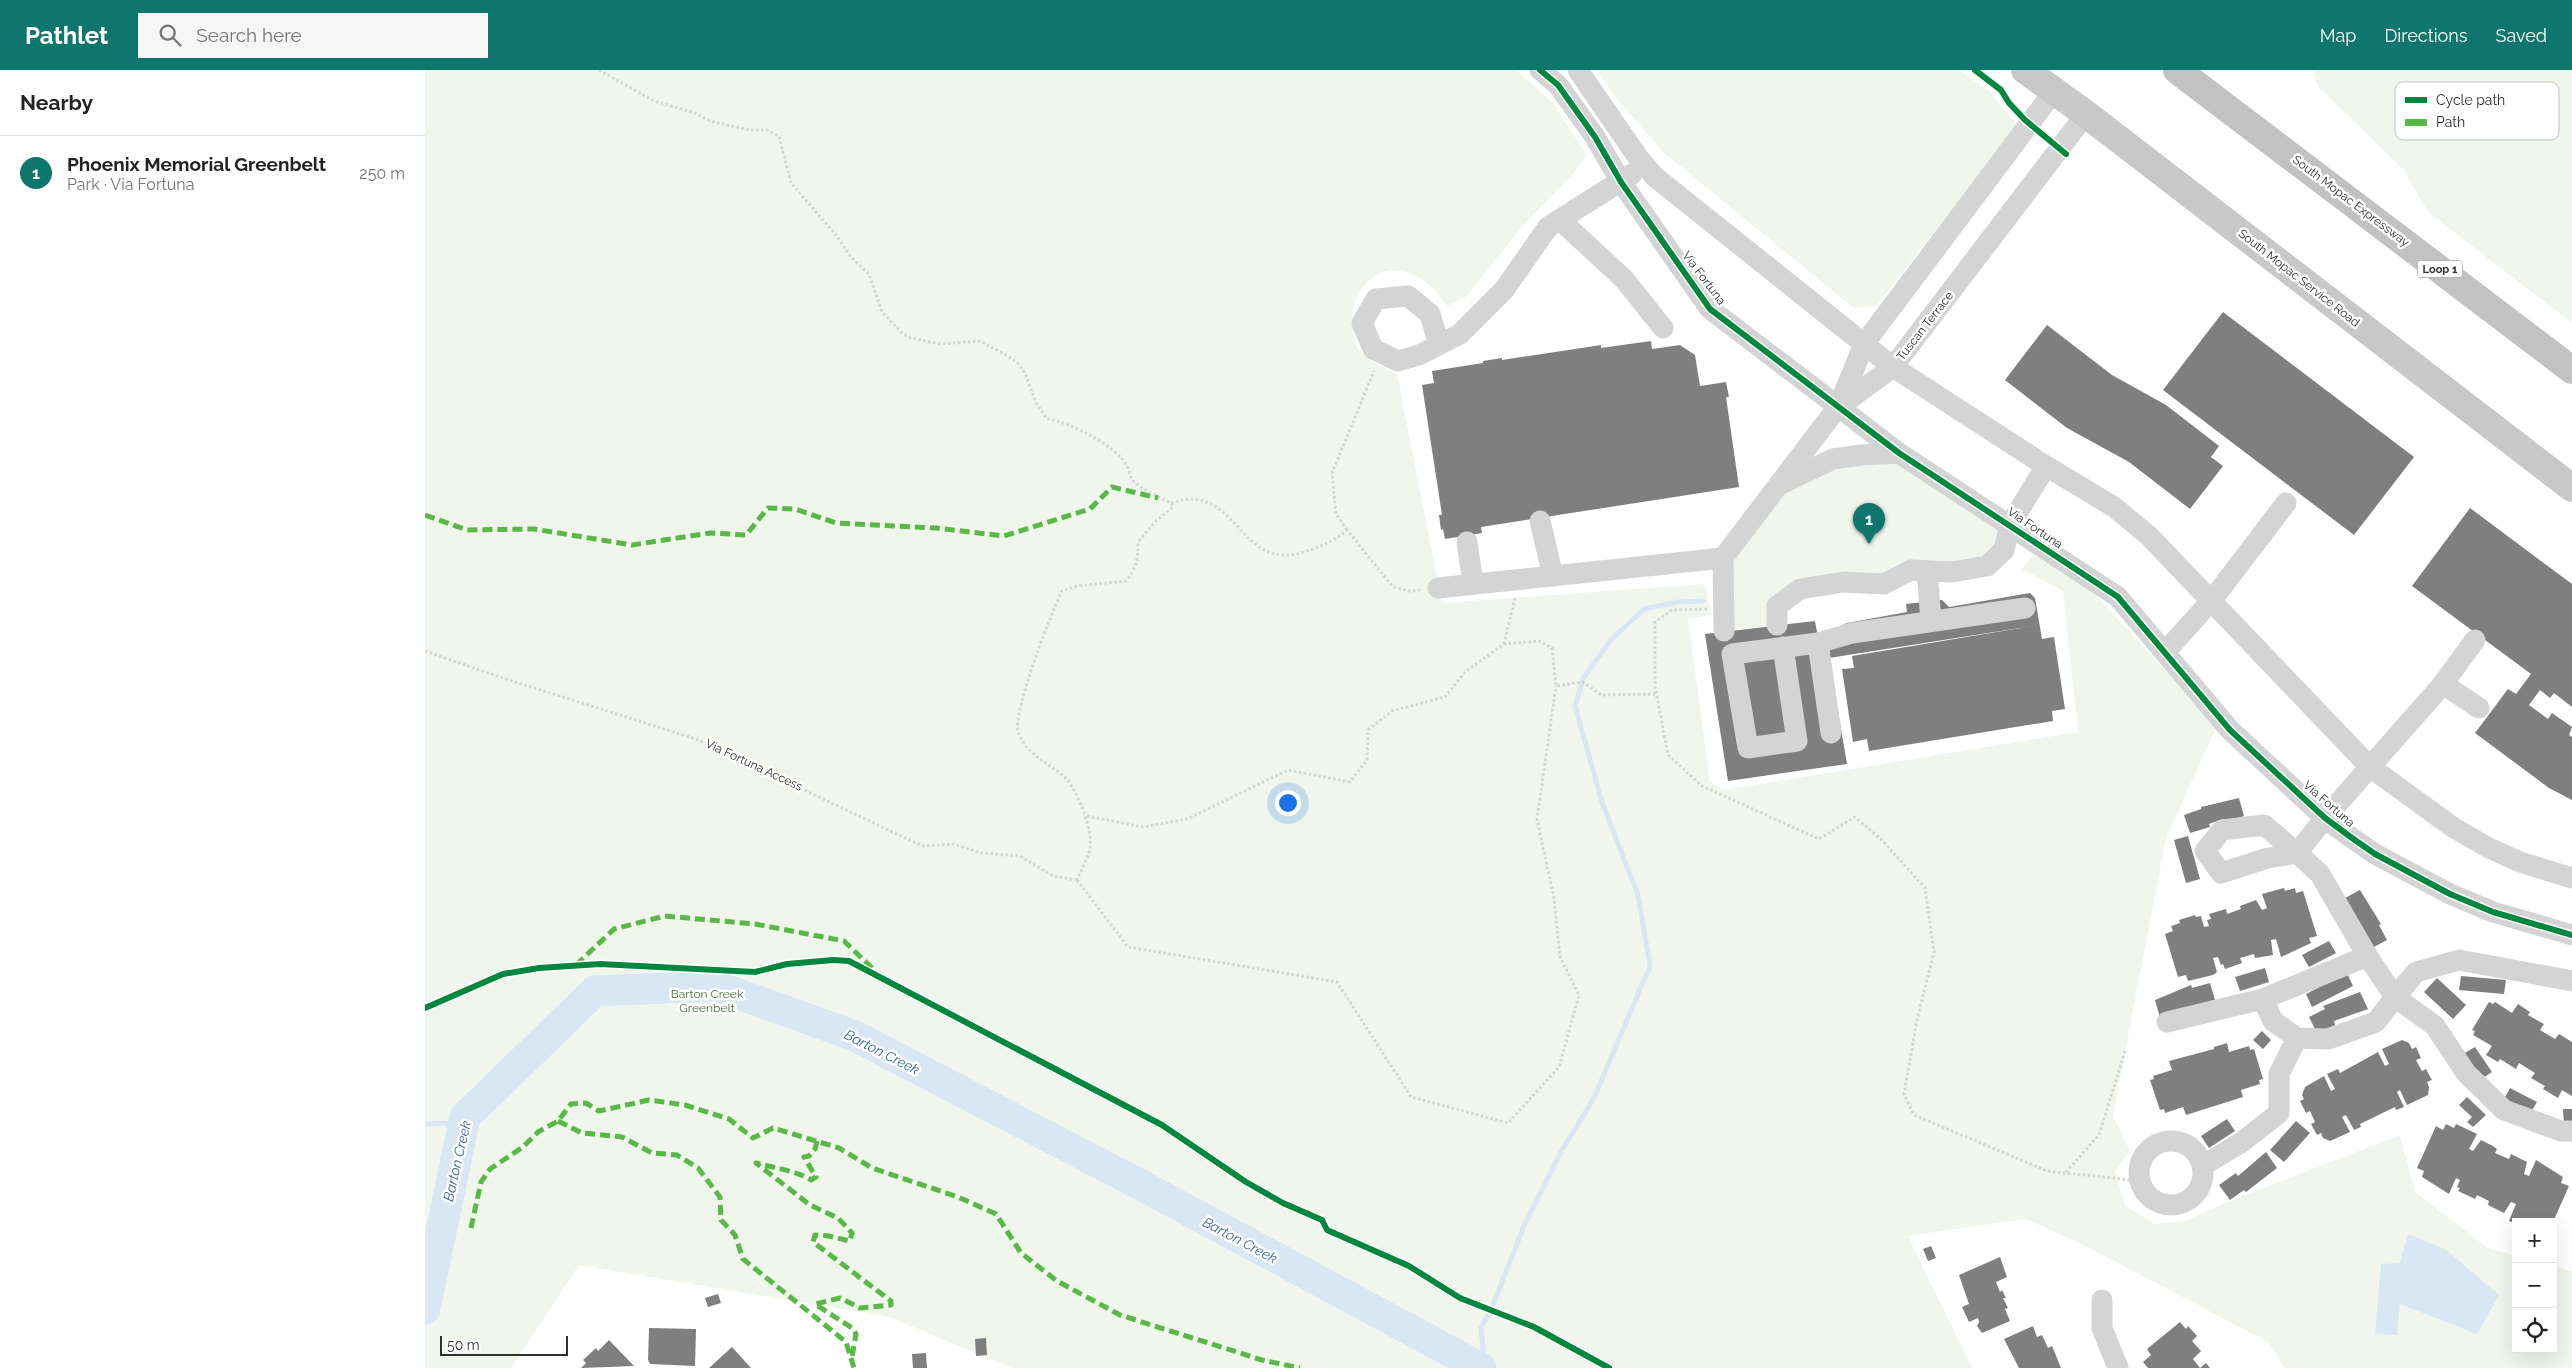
<!DOCTYPE html>
<html lang="en">
<head>
<meta charset="utf-8">
<style>
	:root { --surface:#fff; --page:#f6f6f6; --text:#222; --muted:#767676; --line:#e0e0e0; --accent:#0f766e }
	body { margin:0; font-family:Raleway,sans-serif; background:var(--page); color:var(--text) }
	.controls { position:absolute; right:15px; bottom:15px; display:grid; overflow:hidden; border-radius:0px; box-shadow:0 5px 20px #0002 }
	.controls button { width:45px; height:45px; display:grid; place-items:center; padding:0; border:0; border-bottom:1px solid var(--line); background:var(--surface); color:var(--text); font:25px sans-serif }
	.scale { position:absolute; left:15px; bottom:12px; width:128px; box-sizing:border-box; padding-left:5px; border:2px solid #303030; border-top:0; font-size:14px; line-height:18px; white-space:nowrap; color:#303030; -webkit-text-stroke:4px #fff; paint-order:stroke }
	.you { position:absolute; left:862px; top:732px; width:18px; height:18px; margin:-12px; border:4px solid #fff; border-radius:50%; background:#1a73e8; box-shadow:0 0 0 8px #1a73e833 }
	.badge { display:grid; place-items:center; width:32px; height:32px; border-radius:50%; background:var(--accent); color:#fff; font-size:16px; font-weight:700 }
	.pin { position:absolute; translate:-50% -41px; filter:drop-shadow(0 1px 2px #0008) }
	.pin::after { content:''; position:absolute; top:26px; width:18px; height:15px; background:inherit; clip-path:polygon(0 0,100% 0,50% 100%) }
	.list { margin:0; padding:0; list-style:none }
	h2 { display:flex; justify-content:space-between; align-items:center; height:65px; margin:0; padding:0 20px; font-size:21px }
	h2 small { font-size:16px; font-weight:400; color:var(--muted) }
	.list li { display:grid; grid-template-columns:32px 1fr auto; gap:15px; align-items:center; box-sizing:border-box; height:75px; padding:0 20px; border-top:1px solid var(--line) }
	.list b { display:block; font-size:19px; white-space:nowrap }
	.list p { margin:0; font-size:16px; white-space:nowrap; color:var(--muted) }
	.list em { font-size:16px; font-style:normal; color:var(--muted) }
	.icon { flex:none; width:28px; height:28px; fill:none; stroke:currentColor; stroke-width:2; stroke-linecap:round; stroke-linejoin:round }
	.map { position:relative; flex:none; width:2147px; height:1298px; overflow:hidden }
	header { display:flex; align-items:center; gap:30px; box-sizing:border-box; height:70px; padding:0 25px; background:var(--accent); color:#fff }
	header strong { font-size:24px }
	nav { display:flex; gap:28px; margin-inline-start:auto; font-size:18px }
	.search { width:350px; height:45px; background:var(--page); display:flex; align-items:center; gap:12px; box-sizing:border-box; padding:0 18px; border-radius:0px; color:var(--muted); font-size:19px }
	main { display:flex }
	aside { flex:1; background:var(--surface) }
	.map>svg:first-child { display:block }
</style>
</head>
<body>
<header>
<strong>Pathlet</strong>
<div class="search"><svg class="icon" aria-label="search" viewBox="0 0 24 24"><circle cx="10" cy="10" r="6"/><path d="M15 15l6 6"/></svg>Search here</div>
<nav><a>Map</a><a>Directions</a><a>Saved</a></nav>
</header>
<main>
<aside>
<h2>Nearby<small></small></h2>
<ul class="list">
<li><span class="badge">1</span><div><b>Phoenix Memorial Greenbelt</b><p>Park · Via Fortuna</p></div><em>250 m</em></li>
</ul>
</aside>
<div class="map">
<svg width="2147" height="1298" viewBox="0 0 2147 1298">
	<rect width="100%" height="100%" fill="#fff"/>
	<g fill="#f1f6ed">
		<path d="M0 0H1092L1127 32 1162 85 1149 103 1095 159 1041 227 1022 236C1014 224 1003 211 989 205 950 187 919 227 929 264 930 268 930 275 933 278 941 291 958 297 972 303L1017 533 1278 514 1281 517 1286 545 1263 549 1285 711 1298 720 1653 662 1638 521 1597 499 1608 485 1665 519 1792 656 1741 768 1688 1046 1705 1081 1690 1101 1700 1136 1730 1154 1760 1151 1797 1134 1975 1065 1990 1122 2063 1178 2091 1186V1279H2128V1196L2147 1201V1298H1859L1843 1272 1651 1171 1600 1149 1483 1166 1547 1298H587L464 1247 154 1195 86 1298H0Z"/>
		<polygon points="1172,0 1534,0 1565,22 1593,56 1451,236 1429,238 1238,82 1191,28"/>
		<polygon points="1889,0 2147,0 2147,253 2003,142 1978,99 1892,16"/>
		<polygon points="1474,383 1585,455 1562,496 1375,519 1352,555 1299,561 1298,488 1353,416 1408,389"/>
	</g>
	<polygon fill="#d9e6f4" points="1983,1164 2020,1179 2074,1225 2052,1264 1975,1234 1972,1265 1950,1264 1956,1194 1975,1193"/>
	<g fill="none" stroke-linecap="round" stroke-linejoin="round">
		<g stroke="#d9e6f4" stroke-width="5">
			<polyline points="0,1054 38,1053"/>
			<polyline points="1060,1298 1056,1258 1066,1240 1099,1156 1136,1082 1169,1028 1225,896 1213,825 1177,732 1150,636 1159,607 1186,570 1219,539 1253,532 1278,531"/>
		</g>
		<polyline stroke="#d9e6f4" stroke-width="31" points="0,1239 40,1047 170,921 291,916 430,966 716,1115 1056,1298"/>
	</g>
	<g fill="#7f7f7f">
		<polygon points="1798,242 1989,387 1929,465 1738,320"/>
		<polygon points="1622,255 1687,305 1741,335 1794,376 1786,387 1798,396 1765,439 1704,392 1642,358 1580,310"/>
		<polygon points="1226,271 1227,279 1255,275 1270,285 1275,316 1301,312 1304,327 1301,327 1314,417 1056,457 1057,463 1020,469 1018,459 1016,460 1014,445 1017,445 997,315 1009,313 1007,301 1058,293 1058,291 1077,288 1077,290 1176,275 1176,278"/>
		<polygon points="2045,438 2147,514 2147,637 2129,623 2125,628 2115,620 2104,635 2123,649 2127,643 2147,657 2144,665 2147,667 2147,730 2124,718 2050,663 2083,619 2091,624 2106,604 1987,516"/>
		<polygon points="1605,523 1610,528 1617,569 1629,567 1640,639 1627,641 1628,651 1444,681 1442,669 1428,672 1417,599 1429,598 1427,586 1613,555 1404,588 1422,694 1303,711 1280,564 1390,551 1393,567 1422,553 1482,542 1481,534 1517,530 1524,537"/>
		<polygon points="1814,728 1819,746 1799,752 1798,749 1784,754 1785,757 1765,763 1759,745 1776,739 1776,737"/>
		<polygon points="1763,766 1775,809 1761,813 1749,770"/>
		<polygon points="1859,818 1860,821 1870,818 1871,823 1878,821 1892,866 1884,868 1886,873 1856,887 1851,869 1846,870 1848,885 1830,888 1829,884 1815,888 1817,893 1800,899 1798,894 1796,895 1793,887 1788,888 1792,902 1788,905 1763,911 1761,905 1753,907 1740,864 1748,861 1746,856 1755,853 1754,850 1770,845 1771,847 1776,846 1779,857 1784,856 1782,850 1786,849 1784,844 1801,839 1802,844 1816,839 1815,836 1831,830 1837,840 1842,838 1837,824"/>
		<polygon points="1935,820 1956,854 1954,855 1962,870 1945,879 1918,829"/>
		<polygon points="1904,871 1911,883 1884,897 1877,885"/>
		<polygon points="1840,898 1844,912 1815,921 1810,907"/>
		<polygon points="1922,903 1928,916 1887,937 1881,924"/>
		<polygon points="2036,906 2081,910 2079,924 2034,920"/>
		<polygon points="2012,908 2041,935 2028,949 1999,922"/>
		<polygon points="1785,913 1790,930 1754,939 1735,948 1730,930 1766,915 1767,918"/>
		<polygon points="1935,922 1943,939 1909,951 1910,955 1892,963 1884,947 1900,939 1898,936"/>
		<polygon points="2064,932 2068,934 2070,932 2087,943 2093,934 2105,942 2103,945 2119,954 2115,960 2130,969 2134,964 2147,972 2147,1026 2137,1020 2133,1028 2118,1019 2120,1016 2106,1008 2110,1003 2094,993 2091,999 2075,989 2073,992 2061,985 2067,976 2048,965 2050,961 2047,960"/>
		<polygon points="1837,961 1846,970 1838,979 1828,970"/>
		<polygon points="1977,970 1984,973 1987,979 1991,977 1996,988 1991,990 1997,1001 2001,999 2007,1010 2002,1012 2004,1017 2003,1025 1982,1035 1975,1020 1972,1022 1979,1037 1971,1040 1970,1037 1935,1054 1936,1057 1929,1060 1921,1045 1917,1047 1925,1062 1905,1071 1898,1068 1896,1063 1892,1065 1886,1054 1890,1052 1885,1041 1881,1043 1875,1031 1879,1029 1877,1025 1880,1017 1899,1006 1906,1021 1910,1019 1902,1004 1913,999 1915,1003 1953,982 1960,996 1964,994 1957,979"/>
		<polygon points="1802,973 1804,982 1824,976 1825,980 1829,979 1838,1009 1834,1010 1835,1014 1816,1020 1818,1027 1761,1045 1758,1037 1740,1043 1739,1039 1735,1040 1725,1010 1729,1009 1728,1006 1747,1000 1744,991 1789,979 1789,977"/>
		<polygon points="2050,977 2067,1002 2055,1010 2038,984"/>
		<polygon points="2085,1018 2112,1032 2105,1044 2078,1031"/>
		<polygon points="2042,1027 2061,1045 2048,1057 2042,1052 2047,1047 2034,1035"/>
		<polygon points="2138,1039 2147,1039 2147,1053 2139,1054"/>
		<polygon points="1802,1049 1810,1061 1784,1078 1776,1066"/>
		<polygon points="1871,1051 1885,1063 1859,1092 1845,1080"/>
		<polygon points="2021,1054 2029,1058 2031,1054 2052,1064 2044,1079 2048,1081 2056,1070 2068,1076 2072,1079 2070,1083 2084,1089 2086,1084 2102,1092 2099,1104 2104,1106 2111,1090 2138,1107 2136,1113 2144,1116 2128,1152 2092,1152 2091,1154 2084,1151 2091,1134 2086,1132 2079,1143 2063,1135 2064,1131 2052,1125 2050,1129 2033,1121 2035,1118 2032,1117 2035,1110 2031,1108 2024,1124 1997,1107 1999,1101 1992,1098 2011,1056 2018,1060"/>
		<polygon points="1841,1082 1852,1098 1821,1122 1819,1120 1805,1130 1794,1115 1811,1103 1813,1106"/>
		<polygon points="1506,1176 1511,1188 1503,1191 1498,1179"/>
		<polygon points="1575,1187 1582,1207 1571,1212 1575,1222 1577,1220 1581,1228 1578,1228 1583,1238 1580,1239 1585,1251 1557,1263 1552,1256 1554,1252 1553,1248 1544,1252 1537,1237 1544,1234 1534,1205"/>
		<polygon points="293,1224 296,1233 283,1237 280,1228"/>
		<polygon points="1755,1252 1761,1259 1763,1256 1772,1266 1767,1271 1776,1281 1768,1289 1775,1298 1781,1293 1785,1298 1723,1298 1718,1292 1726,1285 1722,1279"/>
		<polygon points="1608,1256 1612,1267 1617,1265 1623,1278 1627,1276 1636,1298 1594,1298 1579,1269"/>
		<polygon points="224,1258 271,1259 270,1296 225,1294 223,1290"/>
		<polygon points="561,1268 562,1285 551,1286 550,1269"/>
		<polygon points="184,1270 209,1296 156,1298 161,1293 158,1290 171,1278 173,1281"/>
		<polygon points="307,1277 326,1298 284,1298"/>
		<polygon points="501,1283 502,1298 488,1298 487,1284"/>
	</g>
	<g fill="none" stroke-linecap="round" stroke-linejoin="round">
		<g stroke="#d4d4d4" stroke-width="3" stroke-dasharray="2.5 2.5" stroke-linecap="butt">
			<path d="M174 0 229 31 270 43 285 51 324 60H342L354 66 366 113 411 165 425 186 444 204 457 242 477 263 486 268 515 274 555 271 579 284 592 292 600 303 611 333 622 349C643 351 690 376 701 394 704 399 704 405 707 409 711 417 737 429 746 433L748 437 731 451 713 472C713 488 712 498 701 511L652 516 637 521C626 543 588 641 593 661 599 682 619 691 635 703 651 714 668 759 665 778 663 789 656 800 652 810"/>
			<path d="M746 433C815 410 812 506 882 481 897 476 909 471 922 460L968 517 984 521 995 520"/>
			<polyline points="922,460 911,444 907,403 949,301"/>
			<polyline points="1282,539 1247,540 1230,552 1230,616 1243,685 1277,716 1394,769 1430,747 1457,770 1500,818 1509,882 1492,950 1479,1024 1489,1045 1622,1101 1715,1111"/>
			<polyline points="1079,574 1090,528"/>
			<polyline points="0,581 81,609 274,670 497,776 528,774 557,783 595,786 628,806 652,810"/>
			<polyline points="662,746 718,757 762,749 863,700 925,712 942,690 943,660 967,641 1020,627 1040,602 1079,574 1114,571 1127,578 1131,616 1158,612 1176,625 1231,624"/>
			<polyline points="652,810 703,877 912,912 986,1027 1083,1053 1134,997 1154,925 1135,887 1129,828 1112,749 1131,616"/>
			<polyline points="1641,1102 1674,1065 1700,981"/>
		</g>
		<g stroke="#d4d4d4" stroke-width="21">
			<polyline points="1115,0 1133,15 1170,67 1196,112 1285,239 1474,383 1693,527 1805,660 1900,748 1927,768 1950,784 2025,824 2068,842 2147,865"/>
			<polyline points="1153,0 1212,86 1230,107 1468,297 1621,396 1689,437 1724,466 1945,697 2029,758 2062,777 2095,792 2147,808"/>
			<polyline points="1135,150 1199,209 1238,258"/>
			<polyline points="1014,275 1005,244 983,226 951,229 937,253 948,279 973,291 994,285 1035,264 1079,220 1123,157 1207,104"/>
			<polyline points="1413,338 1439,274 1629,21"/>
			<polyline points="1358,413 1408,389 1436,385 1474,383"/>
			<polyline points="1115,451 1128,506"/>
			<polyline points="1042,472 1048,514"/>
			<polyline points="1502,501 1506,551"/>
			<polyline points="1013,518 1298,488"/>
			<polyline points="1352,555 1352,536 1375,519 1419,512 1459,514 1486,500 1527,502 1562,496 1579,480 1585,455 1621,396"/>
			<polyline points="1299,561 1298,488 1412,338 1468,297 1661,44"/>
			<polyline points="1358,577 1372,671 1323,678 1307,584 1393,573"/>
			<polyline points="1740,582 1787,530 1861,433"/>
			<polyline points="2018,614 2050,570"/>
			<polyline points="1406,663 1393,573 1427,563 1600,538"/>
			<polygon points="1940,887 1943,887 1970,927 1951,952 1903,969 1872,968 1848,951 1838,929"/>
			<polyline points="1943,887 1895,804 1872,783 1843,788 1796,803 1780,781 1797,760 1839,755 1872,783 1900,748 2018,614 2054,638"/>
			<polyline points="2147,911 2034,890 1991,902 1970,927 2010,956 2041,1003 2079,1040 2136,1061 2147,1061"/>
			<polyline points="1742,952 1838,929"/>
			<circle cx="1746" cy="1103" r="32"/>
			<polyline points="1777,1096 1817,1072 1854,1043 1854,1004 1872,968"/>
			<polyline points="1677,1230 1677,1258 1693,1298"/>
		</g>
		<polyline stroke="#c8c8c8" stroke-width="28" points="1600,0 1661,44 2147,418"/>
		<polyline stroke="#c2c2c2" stroke-width="28" points="1752,0 2147,300"/>
		<g stroke="#58b947" stroke-width="5" stroke-dasharray="10 5" stroke-linecap="butt">
			<polyline points="0,445 42,460 109,459 207,475 285,463 321,465 343,438 370,439 411,453 511,458 579,466 665,439 687,417 733,428"/>
			<polyline points="151,895 189,859 240,846 330,854 419,871 447,898"/>
			<polyline points="133,1051 157,1063 197,1067 227,1083 252,1085 273,1098 295,1127 296,1150 310,1165 318,1189 421,1272 429,1298"/>
			<path d="M392 1071 390 1079 384 1086 379 1087 391 1107 386 1110C376 1102 346 1097 331 1093L385 1135 413 1148 427 1163 425 1171 404 1166 390 1165 388 1172 466 1231V1235L435 1238 415 1228 390 1234 427 1258 431 1264 427 1287"/>
			<polyline points="46,1158 56,1112 65,1099 98,1077 113,1062 133,1051 146,1034 161,1033 174,1041 224,1030 260,1035 304,1049 328,1068 348,1058 414,1078 447,1098 533,1127 571,1144 596,1183 632,1211 695,1245 837,1290 875,1298"/>
		</g>
		<g stroke="#fff" stroke-width="9">
			<g id="cycleway">
				<polyline points="1115,0 1133,15 1170,67 1196,112 1285,239 1474,383 1693,527 1805,660 1900,748 1927,768 1950,784 2025,824 2068,842 2147,865"/>
				<polyline points="1550,0 1576,20 1584,33 1600,50 1641,84"/>
				<polyline points="0,938 78,904 114,898 175,894 330,902 362,894 408,890 424,891 737,1055 821,1112 858,1133 897,1150 902,1160 984,1196 1035,1228 1109,1257 1184,1298"/>
			</g>
		</g>
		<use href="#cycleway" stroke="#00873e" stroke-width="6"/>
	</g>
	<g text-anchor="middle" stroke-width="5" stroke-linejoin="round" paint-order="stroke">
		<rect fill="#fff" stroke="#6e6e6e" stroke-width="1" x="1992.5" y="190.5" width="45" height="17" rx="4"/>
		<g font-size="11" font-weight="bold" fill="#303030">
			<text x="2015" y="203">Loop 1</text>
		</g>
		<g font-size="12" fill="#303030" stroke="#fff">
			<text transform="translate(1926 131) rotate(37)" y="4">South Mopac Expressway</text>
			<text transform="translate(1279 208) rotate(53)" y="4">Via Fortuna</text>
			<text transform="translate(1874 208) rotate(38)" y="4">South Mopac Service Road</text>
			<text transform="translate(1500 256) rotate(-52)" y="4">Tuscan Terrace</text>
			<text transform="translate(1610 458) rotate(34)" y="4">Via Fortuna</text>
			<text transform="translate(329 695) rotate(25)" y="4">Via Fortuna Access</text>
			<text transform="translate(1904 734) rotate(41)" y="4">Via Fortuna</text>
		</g>
		<g font-size="12" fill="#4e7039" stroke="#fff">
			<text x="282" y="928">Barton Creek<tspan x="282" dy="14">Greenbelt</tspan></text>
		</g>
		<g font-size="14" font-style="italic" fill="#37699a" stroke="#fff">
			<text transform="translate(457 982) rotate(27)" y="5">Barton Creek</text>
			<text transform="translate(32 1091) rotate(-77)" y="5">Barton Creek</text>
			<text transform="translate(815 1170) rotate(28)" y="5">Barton Creek</text>
		</g>
	</g>
	<rect x="1970" y="12" width="164" height="58" rx="8" fill="#fff" stroke="#c1c1c1" stroke-width="1"/>
	<rect x="1980" y="27" width="22" height="6" fill="#00873e"/>
	<rect x="1980" y="49" width="22" height="7" fill="#58b947"/>
	<g font-size="14" fill="#303030">
		<text x="2011" y="35">Cycle path</text>
		<text x="2011" y="57">Path</text>
	</g>
</svg>
<div class="controls">
<button>+</button>
<button>−</button>
<button><svg class="icon" aria-label="locate" viewBox="0 0 24 24"><circle cx="12" cy="12" r="6"/><path d="M12 2v4M12 18v4M2 12h4M18 12h4"/></svg></button>
</div>
<div class="scale">50 m</div>
<div class="you"></div>
<div class="pin badge" style="left:1444px;top:474px">1</div>
</div>
</main>
</body>
</html>
